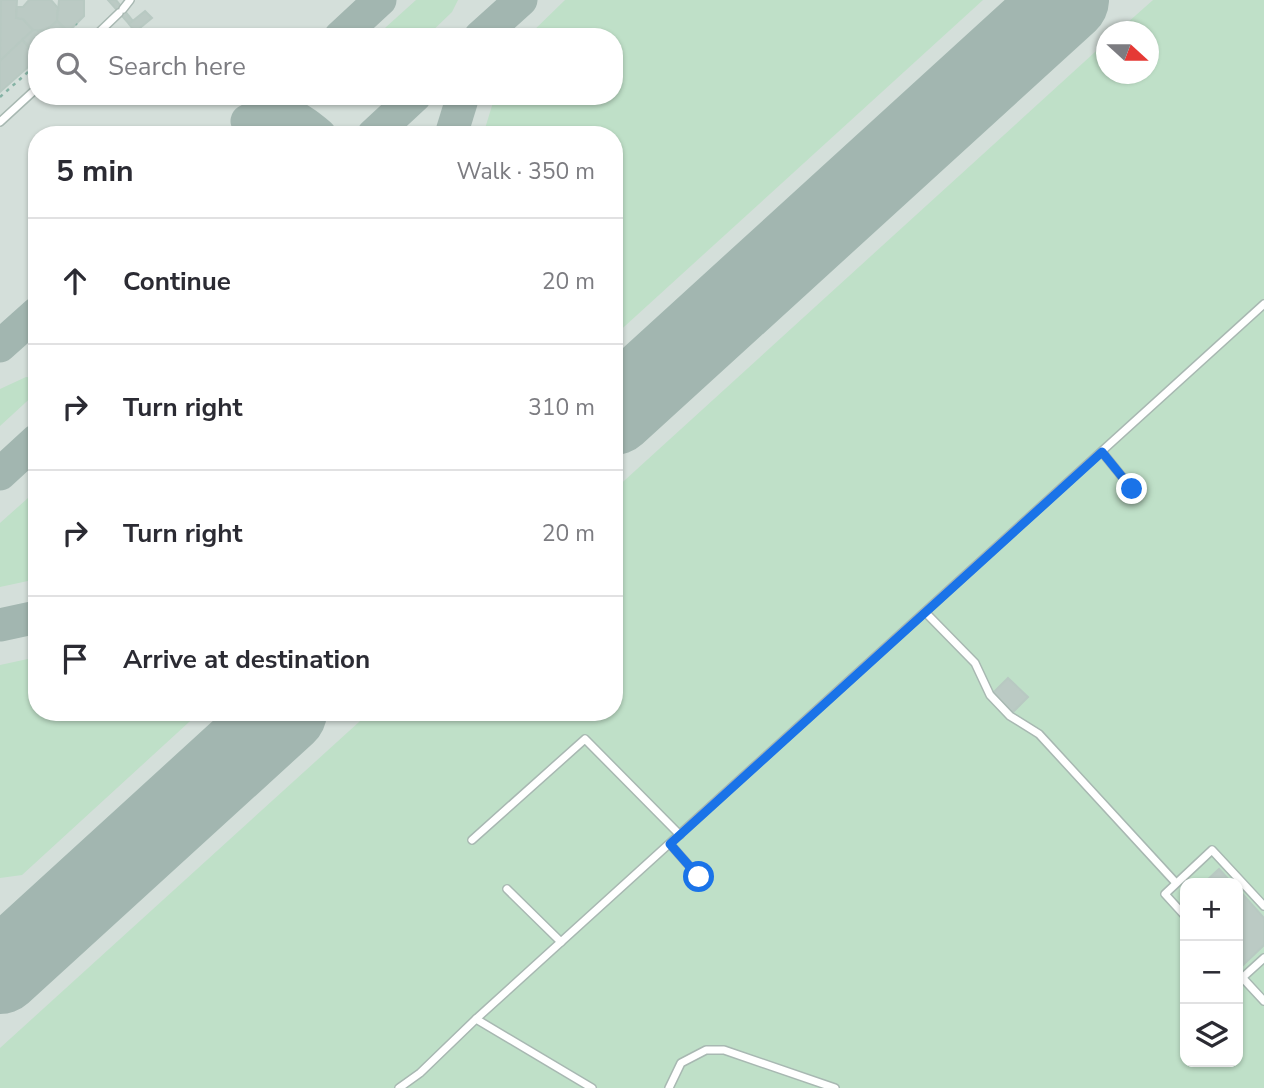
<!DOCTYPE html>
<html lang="en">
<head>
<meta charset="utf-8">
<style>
	:root { --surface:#fff; --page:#f2f2f3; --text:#2b2b33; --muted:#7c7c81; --line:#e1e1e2 }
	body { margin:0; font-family:"Nunito Sans",sans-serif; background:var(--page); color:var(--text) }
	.controls { position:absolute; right:21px; bottom:21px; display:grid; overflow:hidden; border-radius:14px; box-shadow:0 2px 5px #0004 }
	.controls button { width:63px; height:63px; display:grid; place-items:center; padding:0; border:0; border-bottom:2px solid var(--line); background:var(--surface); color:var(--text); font:35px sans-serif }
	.compass { position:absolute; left:1096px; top:21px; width:63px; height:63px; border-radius:50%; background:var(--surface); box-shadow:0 2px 5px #0004; rotate:111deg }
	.stop { position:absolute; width:21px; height:21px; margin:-16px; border:5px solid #1a73e8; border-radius:50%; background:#fff }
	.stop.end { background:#1a73e8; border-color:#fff; box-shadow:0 2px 7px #0008 }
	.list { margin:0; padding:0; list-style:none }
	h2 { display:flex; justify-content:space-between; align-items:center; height:91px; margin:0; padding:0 28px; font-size:30px }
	h2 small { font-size:23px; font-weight:400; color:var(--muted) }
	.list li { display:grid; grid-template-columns:46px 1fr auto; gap:21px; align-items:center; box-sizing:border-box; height:126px; padding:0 28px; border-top:2px solid var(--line) }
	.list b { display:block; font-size:26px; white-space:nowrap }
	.list em { font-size:23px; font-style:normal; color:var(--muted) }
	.icon { flex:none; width:38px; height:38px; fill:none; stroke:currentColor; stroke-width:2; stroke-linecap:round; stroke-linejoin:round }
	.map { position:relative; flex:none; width:1264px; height:1088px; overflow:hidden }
	.search { position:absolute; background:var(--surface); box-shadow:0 2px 5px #0004; left:28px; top:28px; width:595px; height:77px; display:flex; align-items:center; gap:18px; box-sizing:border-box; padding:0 24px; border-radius:28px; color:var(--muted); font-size:26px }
	.panel { position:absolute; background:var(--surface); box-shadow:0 2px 5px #0004; left:28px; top:126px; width:595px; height:595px; border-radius:28px }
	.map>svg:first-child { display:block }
</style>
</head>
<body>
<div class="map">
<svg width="1264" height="1088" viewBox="0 0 1264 1088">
	<rect width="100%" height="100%" fill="#e6efeb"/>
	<path fill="#d4dfda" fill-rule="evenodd" d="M0 0H1264V1088H0ZM1106 32H1148V74H1106ZM37 37H614V96H37ZM37 135H614V712H37ZM1185 883H1238V1062H1185Z"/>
	<g fill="#bfe0c8" fill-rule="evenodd">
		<polygon points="416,0 458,0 452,12 426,37 375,37"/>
		<polygon points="565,0 983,0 614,336 614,135 483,135 495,96 614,96 614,37 527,37"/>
		<path d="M1153 0H1264V1088H0V1048L370 712H614V490L1106 42V74H1148V32L1118 31ZM1185 883H1238V1062H1185Z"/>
		<polygon points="26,377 33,378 37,385 37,392 0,426 0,389"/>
		<polygon points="37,490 37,579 0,587 0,523"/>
		<polygon points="37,657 37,712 200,712 22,875 0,878 0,665"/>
	</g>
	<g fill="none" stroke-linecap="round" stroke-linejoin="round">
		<g stroke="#a2b6b0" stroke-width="33">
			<polyline points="340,37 380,0"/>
			<polyline points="480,37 521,0"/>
			<path d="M247 121C277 102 297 115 320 135"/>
			<polyline points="373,135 415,96"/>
			<polyline points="451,135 463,96"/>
			<polyline points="0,346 37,313"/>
			<polyline points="614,408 639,390"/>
			<polyline points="0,474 37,440"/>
			<polyline points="0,625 37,617"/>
			<path d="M0 938C24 937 42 929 62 915"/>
		</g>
		<g stroke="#a2b6b0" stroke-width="84">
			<polyline points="614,413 1067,0"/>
			<polyline points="0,972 285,712"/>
		</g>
	</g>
	<g fill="#bbcac4" stroke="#b8c9c2" stroke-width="2">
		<polygon points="1,0 17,0 16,18 23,19 33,30 0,61"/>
		<polygon points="29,0 51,0 58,8 57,21 46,31 33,30 23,19 16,18 17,7 23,7"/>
		<polygon points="59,0 84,0 84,16 68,32 57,21"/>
		<polygon points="108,0 116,0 133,21 129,24"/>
		<polygon points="145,11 152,18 135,32 129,24"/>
		<polygon points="57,21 68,32 63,37 37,37 37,56 22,40 33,30 46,31"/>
		<polygon points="22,40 37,56 37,59 0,92 0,61"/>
		<polygon points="1008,678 1028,697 1012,713 992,694"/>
		<polygon points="1219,869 1232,883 1204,883"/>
		<polygon points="1238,889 1264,918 1264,945 1242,966 1238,962"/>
	</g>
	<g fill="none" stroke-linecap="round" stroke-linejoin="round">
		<g stroke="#a8b8b2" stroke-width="10">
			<g id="lane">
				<polyline points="123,9 130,0"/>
				<polyline points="94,37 119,13"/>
				<polyline points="0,122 37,88"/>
				<polyline points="1102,452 1132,489"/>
				<polyline points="926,613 975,663 990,695 1010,716 1039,734 1176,883"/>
				<polyline points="472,840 585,739 680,835"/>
				<polyline points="670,844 699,877"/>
				<polyline points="507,889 561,942"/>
				<polyline points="1185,916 1165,894 1212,850 1264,906"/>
				<polyline points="1238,973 1264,1001"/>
				<polyline points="1242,978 1264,958"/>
				<polyline points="476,1019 592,1088"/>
				<polyline points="399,1088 420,1073 476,1019 1264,304"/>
				<polyline points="669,1088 681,1063 706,1050 724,1050 835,1088"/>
			</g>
		</g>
		<g stroke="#86b3a5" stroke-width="2.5" stroke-dasharray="3.5 5" stroke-linecap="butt">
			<polyline points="67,37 78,26 76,24"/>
			<polyline points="0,97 37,64"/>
		</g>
		<use href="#lane" stroke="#fff" stroke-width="7"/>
	</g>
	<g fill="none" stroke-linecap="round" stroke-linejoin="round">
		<polyline stroke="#1a73e8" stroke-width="9" points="699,877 670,844 1102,452 1132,489"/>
	</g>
</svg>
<div class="controls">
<button>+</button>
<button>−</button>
<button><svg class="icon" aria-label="layers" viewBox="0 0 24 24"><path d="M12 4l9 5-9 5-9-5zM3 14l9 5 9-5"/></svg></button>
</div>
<svg class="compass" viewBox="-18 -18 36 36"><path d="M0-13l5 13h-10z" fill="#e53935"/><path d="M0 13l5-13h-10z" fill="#7c7c81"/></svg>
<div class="stop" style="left:699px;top:877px"></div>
<div class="stop end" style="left:1132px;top:489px"></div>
<div class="search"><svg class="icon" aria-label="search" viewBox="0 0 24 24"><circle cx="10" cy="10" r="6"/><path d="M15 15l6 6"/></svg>Search here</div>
<section class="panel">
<h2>5 min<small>Walk · 350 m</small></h2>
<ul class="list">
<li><svg class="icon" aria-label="ahead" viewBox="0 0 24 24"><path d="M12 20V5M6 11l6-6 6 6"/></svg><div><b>Continue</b></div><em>20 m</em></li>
<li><svg class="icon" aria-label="right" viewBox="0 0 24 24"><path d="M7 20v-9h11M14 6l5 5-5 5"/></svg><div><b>Turn right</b></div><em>310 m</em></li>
<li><svg class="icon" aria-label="right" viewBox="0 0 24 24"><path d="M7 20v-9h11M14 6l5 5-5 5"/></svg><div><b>Turn right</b></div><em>20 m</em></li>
<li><svg class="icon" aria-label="arrive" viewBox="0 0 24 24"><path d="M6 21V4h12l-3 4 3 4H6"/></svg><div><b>Arrive at destination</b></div></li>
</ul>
</section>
</div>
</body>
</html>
